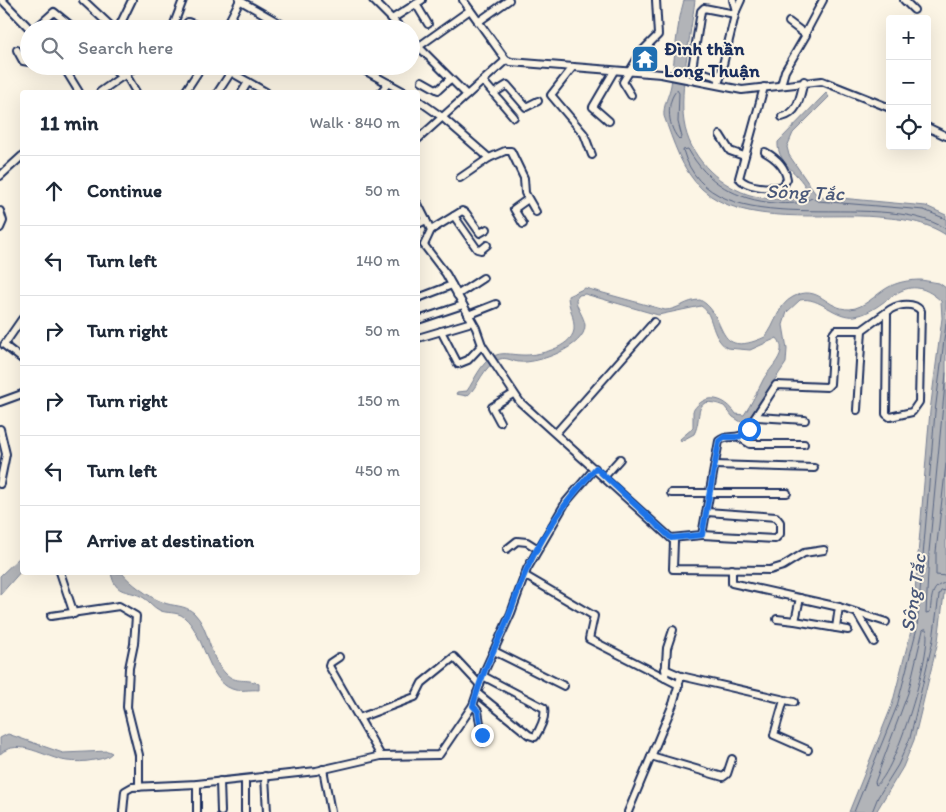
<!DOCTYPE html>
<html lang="en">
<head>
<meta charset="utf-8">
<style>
	:root { --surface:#fff; --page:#f2f2f3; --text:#1f2937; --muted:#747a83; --line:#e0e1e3 }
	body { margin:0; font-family:Itim,sans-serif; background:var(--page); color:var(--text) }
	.controls { position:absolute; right:15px; top:15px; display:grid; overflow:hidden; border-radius:5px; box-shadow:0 5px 20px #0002 }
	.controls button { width:45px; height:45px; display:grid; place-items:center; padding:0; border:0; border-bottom:1px solid var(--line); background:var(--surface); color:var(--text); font:25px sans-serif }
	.stop { position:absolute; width:15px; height:15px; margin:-11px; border:4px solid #1a73e8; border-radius:50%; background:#fff }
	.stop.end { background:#1a73e8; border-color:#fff; box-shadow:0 1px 5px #0008 }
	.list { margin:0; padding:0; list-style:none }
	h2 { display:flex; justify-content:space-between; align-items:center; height:65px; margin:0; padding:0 20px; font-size:21px }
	h2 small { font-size:16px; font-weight:400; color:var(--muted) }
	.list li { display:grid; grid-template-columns:32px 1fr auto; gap:15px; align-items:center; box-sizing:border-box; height:70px; padding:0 20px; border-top:1px solid var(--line) }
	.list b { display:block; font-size:19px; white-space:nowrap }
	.list em { font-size:16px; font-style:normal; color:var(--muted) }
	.icon { flex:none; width:28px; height:28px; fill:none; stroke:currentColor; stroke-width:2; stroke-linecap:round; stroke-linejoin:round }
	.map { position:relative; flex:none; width:946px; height:812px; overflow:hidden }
	.search { position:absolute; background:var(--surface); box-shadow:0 5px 20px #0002; left:20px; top:20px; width:400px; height:55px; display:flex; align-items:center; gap:12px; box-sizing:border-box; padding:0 18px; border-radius:28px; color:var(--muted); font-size:19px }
	.panel { position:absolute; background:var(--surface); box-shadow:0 5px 20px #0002; left:20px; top:90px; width:400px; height:485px; border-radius:5px }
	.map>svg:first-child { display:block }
</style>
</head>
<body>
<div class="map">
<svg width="946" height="812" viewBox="0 0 946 812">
	<rect width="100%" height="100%" fill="#fcf5e5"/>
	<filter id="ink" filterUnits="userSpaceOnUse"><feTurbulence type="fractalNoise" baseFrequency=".02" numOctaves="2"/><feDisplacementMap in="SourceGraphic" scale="10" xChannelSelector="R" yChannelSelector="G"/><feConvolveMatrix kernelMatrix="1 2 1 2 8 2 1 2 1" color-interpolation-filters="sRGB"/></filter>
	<g filter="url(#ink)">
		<g fill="#b2b4b8" stroke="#767f94">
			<path d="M684 0H695C691 33 679 91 684 122 689 156 716 183 747 194 762 199 792 203 807 195 808 177 776 166 778 142L826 93 829 97 793 133 787 147 789 155 815 193 819 196 926 206 946 215V235C925 221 902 219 878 217 825 212 743 227 702 189 682 171 673 141 664 116 663 105 669 96 671 85 675 57 676 28 684 0Z"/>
			<path d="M921 280 939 283 946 288V578L938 641 914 740 903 767 876 812H849L892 705 912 627 930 411 942 318 941 301C903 266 888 311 855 316 835 319 820 296 800 300L787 312 783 325 787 349 786 363 751 415 741 422 733 417 724 406C691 393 703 418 694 434L681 441 680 439 693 428V411C705 391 726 398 736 414L744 415C752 403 757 392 763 380 769 368 790 353 777 338L750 350 727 348C709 335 715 315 701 306L658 315 585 294 579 295 576 299C576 308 584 316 585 325 586 347 537 364 519 362 511 361 507 357 500 359 483 365 478 388 467 396L456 394 457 392 467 391C475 379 480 365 492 357 502 351 511 355 522 355 537 356 571 348 574 330 575 317 568 307 568 296L585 288 665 310C678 310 686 300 700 300 729 315 712 361 765 337 776 325 777 305 793 297 819 283 826 310 850 309 864 308 875 295 887 288 897 282 909 280 921 280Z"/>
			<polygon points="22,555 22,570 0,595 0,576"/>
			<path d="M111 573H122C130 583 149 597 162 602 173 607 184 604 194 613 210 628 208 657 225 673 237 685 246 677 259 684V690C250 689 240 692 232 689 207 680 205 634 184 617 177 611 166 614 159 610 153 607 149 601 144 598 128 588 116 597 111 573Z"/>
			<path d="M8 734 63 753 108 751 112 753C107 758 101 759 94 760 85 762 76 762 67 761 45 758 19 737 0 754V738Z"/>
		</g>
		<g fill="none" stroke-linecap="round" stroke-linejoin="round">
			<g stroke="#576482" stroke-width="1">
				<path d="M677 90 679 93 678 122 682 137 680 140C668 129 665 102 677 90Z"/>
				<path d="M946 219 924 210 818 201 812 198C801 204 788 204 775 203 737 200 707 183 688 149L683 150C711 251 876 184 946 229"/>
				<path d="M946 373 929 552 926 613 930 612C932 600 930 585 946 583"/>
				<polyline points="946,464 936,552 936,575 946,576"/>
				<path d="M926 629C934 647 895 775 876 785L875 782 908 693 923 630Z"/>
				<polyline points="854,812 897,706 917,628 935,412 946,324"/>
				<polyline points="872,812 878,797 898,765 910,738 933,640 939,595 941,591 946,590"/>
			</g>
			<g stroke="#1b2f5e" stroke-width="10">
				<g id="minor">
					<polyline points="2,0 30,29"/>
					<polyline points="83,0 114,29"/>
					<polyline points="239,0 290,29"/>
					<polyline points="373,0 402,29"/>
					<polyline points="463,0 506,60 511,62 661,74 742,90 822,81 890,108"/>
					<polyline points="904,0 914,10"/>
					<polyline points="416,4 428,24"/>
					<polyline points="736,11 741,0"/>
					<polyline points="392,19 422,0"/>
					<polyline points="478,22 509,0"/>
					<polyline points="35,29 54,12 75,29"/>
					<polyline points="118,29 132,0"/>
					<polyline points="172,29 183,0"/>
					<polyline points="182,29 188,22 201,27"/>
					<polyline points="225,29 240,0"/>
					<polyline points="805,34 823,0"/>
					<polyline points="411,39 467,95"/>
					<polyline points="418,47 470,10"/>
					<polyline points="17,50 23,61 29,62"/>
					<polyline points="63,66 79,92"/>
					<polyline points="110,66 122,77"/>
					<polyline points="220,66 266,92"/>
					<polyline points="357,66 404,92"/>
					<polyline points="573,67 551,95 584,134 592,155"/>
					<polyline points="126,75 136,92"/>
					<polyline points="720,78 692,69 701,11 704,8 735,14"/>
					<polyline points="422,81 438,90 450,79"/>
					<polyline points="483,81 514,117"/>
					<polyline points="719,81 736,11 733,0"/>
					<polyline points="781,85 785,71 806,35 789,22"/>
					<path d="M764 87 739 178C747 188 771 189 783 186L787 179C785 167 776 158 765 152"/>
					<polyline points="100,92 137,66"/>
					<polyline points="185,92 202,66"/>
					<polyline points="218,92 231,72"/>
					<polyline points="242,92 248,82"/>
					<polyline points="381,92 388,83"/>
					<polyline points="494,93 507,85 526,107 538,101"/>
					<polyline points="631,95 623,82 642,51 658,35 656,0"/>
					<polyline points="418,100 442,117 489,158 505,151 511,151 524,178 525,193 536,212"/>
					<path d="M782 117C799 113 800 96 804 81"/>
					<polyline points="609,121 593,107 614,71"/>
					<polyline points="927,127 946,136"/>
					<polyline points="720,135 730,151 744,156"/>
					<polyline points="418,139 506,60"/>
					<polyline points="0,176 22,156"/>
					<polyline points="460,178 489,158"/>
					<polyline points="418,204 431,230 424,245 446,274 476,328 482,345 520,402 674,541 673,569 770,570 783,566 804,553 824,550"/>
					<polyline points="0,211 3,221 0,228"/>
					<polyline points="454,216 477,249 481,250 487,245"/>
					<polyline points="418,224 426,220"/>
					<polyline points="523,224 514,209 528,199"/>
					<polyline points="431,230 462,211 466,213 480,233 487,229"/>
					<polyline points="457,295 483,278"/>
					<polyline points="418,298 452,285"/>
					<polyline points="468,315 496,304"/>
					<polyline points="22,319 4,345 22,359"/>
					<polyline points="418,320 463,305"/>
					<polyline points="441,331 458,364 468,360 482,345"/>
					<polyline points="418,338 472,322"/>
					<polyline points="0,402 22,394"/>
					<polyline points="857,410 862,330"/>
					<polyline points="757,417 805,420"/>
					<polyline points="500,422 492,407 513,394"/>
					<polyline points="0,429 6,454 0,484"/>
					<polyline points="556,433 654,322"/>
					<polyline points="739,437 750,444 804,444"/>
					<polyline points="715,465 814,468"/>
					<polyline points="605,476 620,459"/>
					<polyline points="671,493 787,493"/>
					<polyline points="702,535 775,539 780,534 780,522 776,517 707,512"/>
					<path d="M671 538 702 535 719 441C727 434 737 440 745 433L776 385 827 387 830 384 833 334 836 330H862L891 309C900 304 914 302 921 311L919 402 912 412 890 417 886 414 887 312"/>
					<polyline points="507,549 517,541 527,542 538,549"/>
					<polyline points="732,569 732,583 839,607 886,622"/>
					<polyline points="60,572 74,614"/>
					<polyline points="524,575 594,616 589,639 679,685"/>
					<polyline points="857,613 874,642"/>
					<polyline points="51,616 119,606 136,616 134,644 129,668 127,707 139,755 139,787"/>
					<polyline points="777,619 795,621 800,598"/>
					<polyline points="795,621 848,630"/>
					<polyline points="836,628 839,607"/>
					<polyline points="494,651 564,686"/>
					<polyline points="339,657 330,663 329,666 381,756 439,755 473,705 485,670 511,613 527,569 566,502 595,468"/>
					<polyline points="665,669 681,676"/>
					<polyline points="665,678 667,648 673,630"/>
					<path d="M477 693 529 735 535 737C540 729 546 717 544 708L483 676"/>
					<polyline points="784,700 774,735 808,750"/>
					<polyline points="473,705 478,711 483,742"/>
					<polyline points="359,718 415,697 422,683 454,657 480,685"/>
					<polyline points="651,756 723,777 727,774 732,759"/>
					<polyline points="323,769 331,812"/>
					<polyline points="265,776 267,812"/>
					<polyline points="245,779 245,812"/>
					<polyline points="220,781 221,812"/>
					<polyline points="197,784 197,812"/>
					<polyline points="123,812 125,791 132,787 197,784 316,771 381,756"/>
					<polyline points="628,812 673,704 681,676 794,702"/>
				</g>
			</g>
			<use href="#minor" stroke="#fcf5e5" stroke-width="6"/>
		</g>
	</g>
	<g fill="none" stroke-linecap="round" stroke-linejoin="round" filter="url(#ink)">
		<path stroke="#1a73e8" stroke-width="6" d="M482 735 478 711 473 706C480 677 494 650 506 623 513 607 518 589 525 573 542 535 567 499 596 468L671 538 702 535 719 441 724 437H739L749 429"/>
	</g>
	<defs>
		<g id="temple-square" transform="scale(1.4375)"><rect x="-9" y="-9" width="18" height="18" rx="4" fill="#1f6fb2" stroke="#fcf5e5"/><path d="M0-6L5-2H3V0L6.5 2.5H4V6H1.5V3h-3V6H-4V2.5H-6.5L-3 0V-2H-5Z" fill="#fff"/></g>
	</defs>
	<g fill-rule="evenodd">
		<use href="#temple-square" x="645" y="59"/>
	</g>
	<g text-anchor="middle" stroke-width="4" stroke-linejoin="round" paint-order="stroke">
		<g font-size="19" font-weight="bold" fill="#1b2f5e" stroke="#fcf5e5" text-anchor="start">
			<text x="664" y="55">Đình thần<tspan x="664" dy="22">Long Thuận</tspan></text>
		</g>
		<g font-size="20" font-style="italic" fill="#485779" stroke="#fcf5e5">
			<text transform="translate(805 192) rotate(2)" y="7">Sông Tắc</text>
			<text transform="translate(913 593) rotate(-81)" y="7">Sông Tắc</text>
		</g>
	</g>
</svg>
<div class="controls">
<button>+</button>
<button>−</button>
<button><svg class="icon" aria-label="locate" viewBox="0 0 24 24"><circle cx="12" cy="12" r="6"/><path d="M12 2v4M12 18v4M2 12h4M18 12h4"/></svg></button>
</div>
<div class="stop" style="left:749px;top:429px"></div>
<div class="stop end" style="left:482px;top:735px"></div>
<div class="search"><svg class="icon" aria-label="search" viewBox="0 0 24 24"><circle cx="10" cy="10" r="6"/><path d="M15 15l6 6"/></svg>Search here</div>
<section class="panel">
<h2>11 min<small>Walk · 840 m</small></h2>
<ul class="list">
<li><svg class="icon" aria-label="ahead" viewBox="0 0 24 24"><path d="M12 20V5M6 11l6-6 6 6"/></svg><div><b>Continue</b></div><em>50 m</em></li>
<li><svg class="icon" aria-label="left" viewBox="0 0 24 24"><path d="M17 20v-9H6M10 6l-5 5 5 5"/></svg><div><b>Turn left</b></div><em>140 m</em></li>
<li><svg class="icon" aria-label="right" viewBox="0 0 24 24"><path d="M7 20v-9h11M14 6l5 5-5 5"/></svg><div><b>Turn right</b></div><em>50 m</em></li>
<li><svg class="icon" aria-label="right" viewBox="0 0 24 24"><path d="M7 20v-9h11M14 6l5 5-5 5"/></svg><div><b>Turn right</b></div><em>150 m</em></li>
<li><svg class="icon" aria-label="left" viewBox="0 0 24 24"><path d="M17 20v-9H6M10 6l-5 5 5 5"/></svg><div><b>Turn left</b></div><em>450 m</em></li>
<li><svg class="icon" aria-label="arrive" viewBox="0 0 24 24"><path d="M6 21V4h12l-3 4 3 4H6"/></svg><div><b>Arrive at destination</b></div></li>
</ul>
</section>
</div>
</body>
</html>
